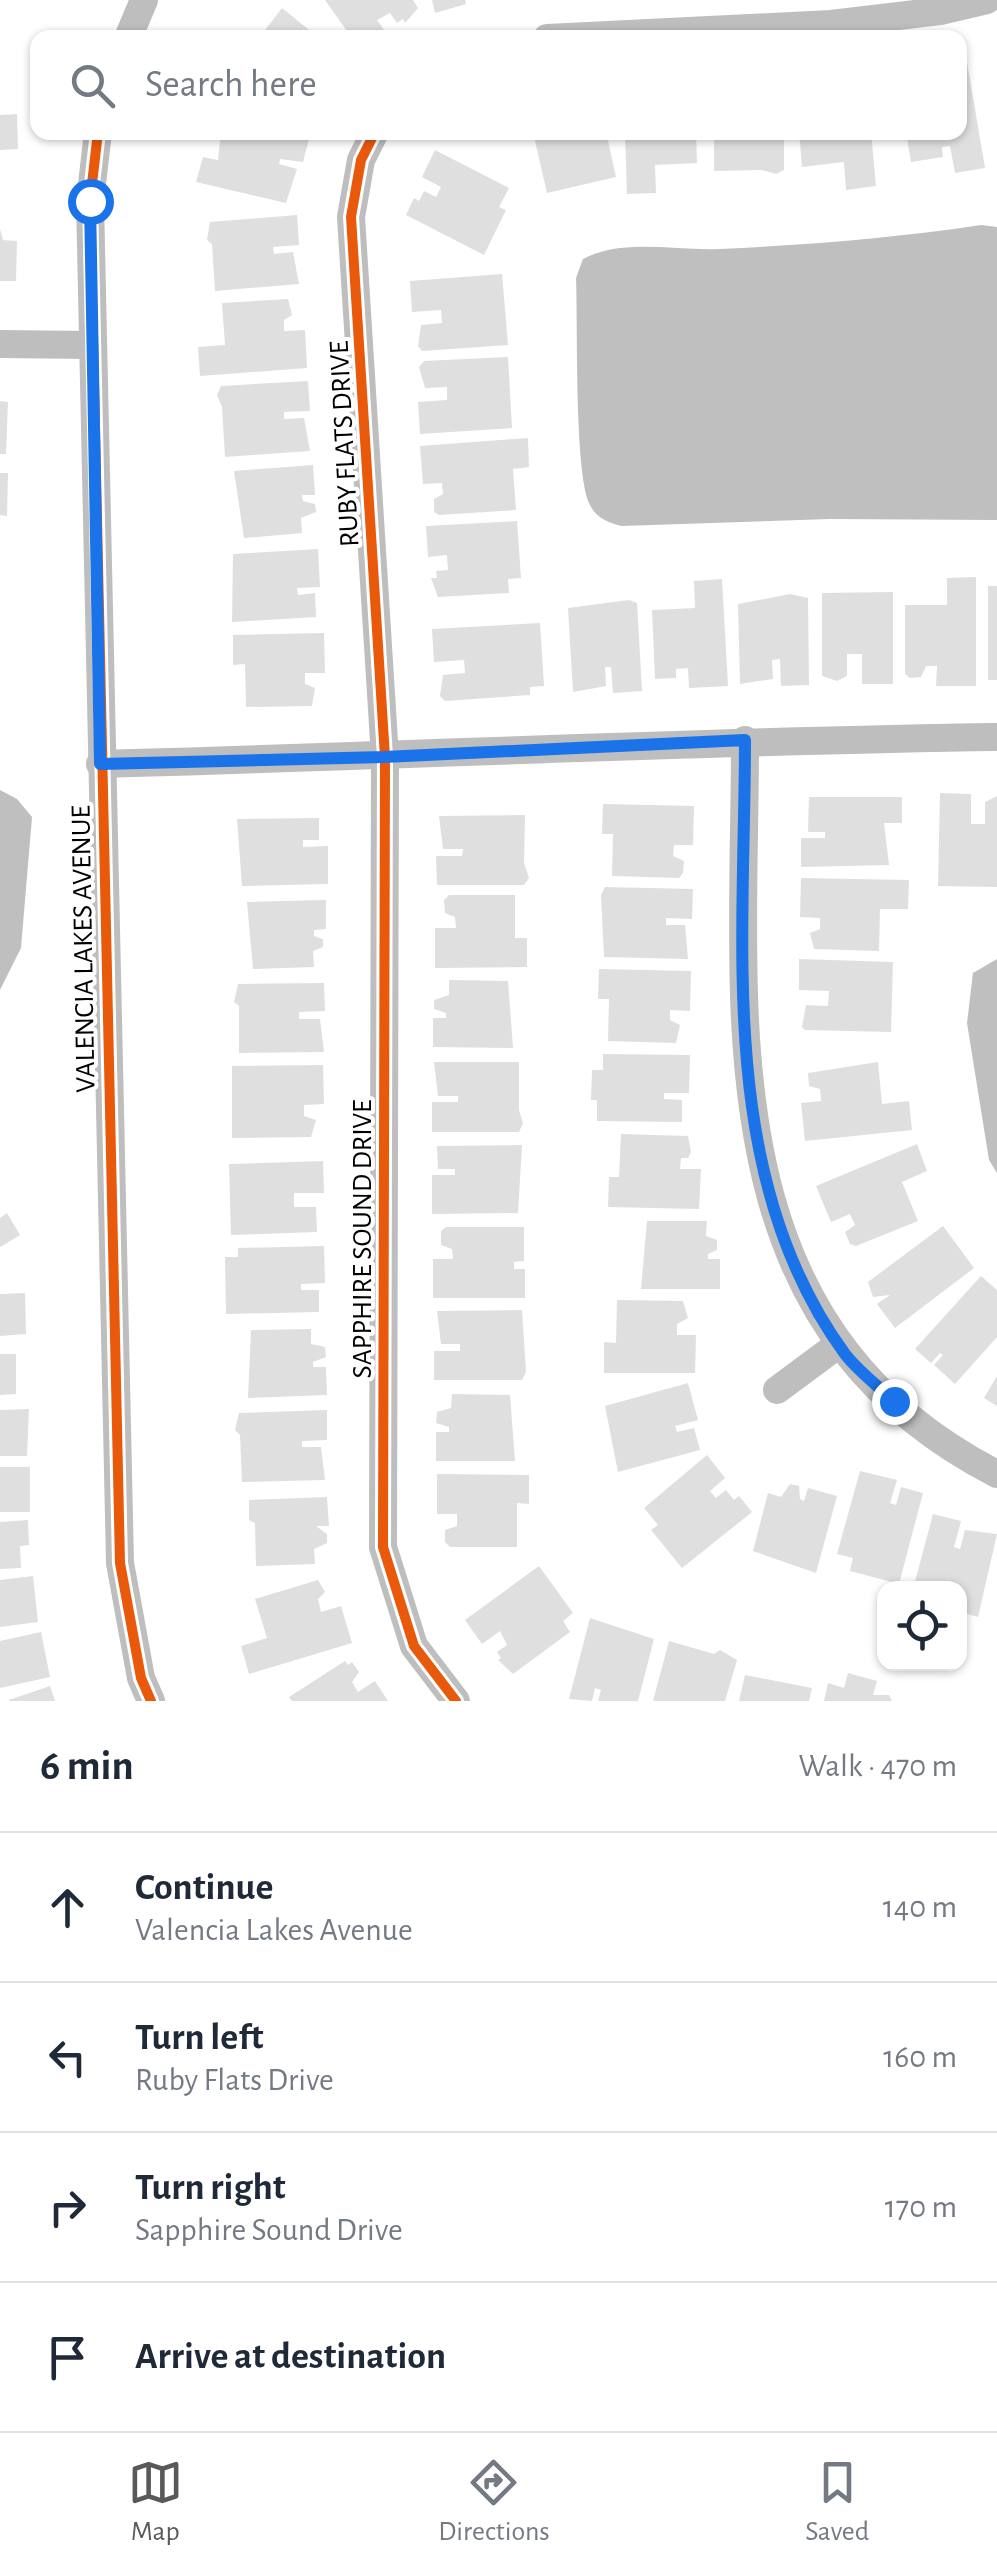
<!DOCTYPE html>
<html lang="en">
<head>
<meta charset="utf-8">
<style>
	:root { --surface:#fff; --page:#f2f2f3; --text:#1f2937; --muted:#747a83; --line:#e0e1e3; --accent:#595959 }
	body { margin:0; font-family:"Alegreya Sans",sans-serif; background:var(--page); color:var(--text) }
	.controls { position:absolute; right:30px; bottom:30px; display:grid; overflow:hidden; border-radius:20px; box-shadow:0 2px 8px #0004 }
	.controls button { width:90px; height:90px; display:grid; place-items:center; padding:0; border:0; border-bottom:2px solid var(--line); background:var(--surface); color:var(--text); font:50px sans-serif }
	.stop { position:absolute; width:30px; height:30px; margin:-22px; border:8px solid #1a73e8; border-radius:50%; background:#fff }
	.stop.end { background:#1a73e8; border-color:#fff; box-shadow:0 2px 10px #0008 }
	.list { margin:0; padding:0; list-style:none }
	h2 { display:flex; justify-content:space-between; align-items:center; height:130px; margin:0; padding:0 40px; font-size:42px }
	h2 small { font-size:32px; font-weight:400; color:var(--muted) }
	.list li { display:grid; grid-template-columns:65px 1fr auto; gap:30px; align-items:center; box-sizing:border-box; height:150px; padding:0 40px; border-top:2px solid var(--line) }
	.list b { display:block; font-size:38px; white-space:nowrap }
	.list p { margin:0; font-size:32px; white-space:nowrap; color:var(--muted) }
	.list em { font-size:32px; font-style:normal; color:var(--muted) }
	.icon { flex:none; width:55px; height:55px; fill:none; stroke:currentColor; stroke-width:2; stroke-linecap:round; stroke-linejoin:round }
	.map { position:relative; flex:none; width:997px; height:1701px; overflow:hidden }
	.search { position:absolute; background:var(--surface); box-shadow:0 2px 8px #0004; left:30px; right:30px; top:30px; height:110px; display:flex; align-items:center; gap:25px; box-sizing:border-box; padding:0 35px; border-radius:20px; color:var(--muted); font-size:38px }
	.sheet { height:730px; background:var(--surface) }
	nav { display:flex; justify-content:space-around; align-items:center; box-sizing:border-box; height:140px; border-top:2px solid var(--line); background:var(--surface); font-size:28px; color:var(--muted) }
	nav a { display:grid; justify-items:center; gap:5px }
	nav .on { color:var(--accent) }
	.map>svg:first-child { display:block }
</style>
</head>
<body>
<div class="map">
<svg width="997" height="1701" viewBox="0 0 997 1701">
	<rect width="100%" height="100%" fill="#fff"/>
	<g fill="#bfbfbf">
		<path d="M981 225 997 227V520L830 519 622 526C609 523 596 518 590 505 574 475 578 321 576 278L583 259C623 238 675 251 720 249 807 245 894 238 981 225Z"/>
		<polygon points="0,790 17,799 32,817 21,948 0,990"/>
		<polygon points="997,959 997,1173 989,1160 967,1023 973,973"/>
	</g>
	<g fill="#dfdfdf">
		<polygon points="325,0 413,0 418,8 405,23 403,19 397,23 390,13 377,20 390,38 352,38"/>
		<polygon points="432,0 465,0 466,4 435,13"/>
		<polygon points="282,8 319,38 259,38"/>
		<polygon points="967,62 985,168 955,173 950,146 942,147 943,157 911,162 906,132 960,132 960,63"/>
		<polygon points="17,114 18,149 0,150 0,115"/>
		<polygon points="221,132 310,135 303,162 280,159 279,164 297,169 286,203 196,182 203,157 218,160"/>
		<polygon points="533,132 606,132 616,177 547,193"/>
		<polygon points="625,132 696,132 697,163 655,165 656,193 627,194"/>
		<polygon points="714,132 784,132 784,170 776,174 762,170 714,171"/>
		<polygon points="799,132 871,132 876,186 846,190 844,162 802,167"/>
		<polygon points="435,150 509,188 499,207 506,210 484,255 406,215 414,198 419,201 424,191 436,197 441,187 422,177"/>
		<polygon points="297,215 299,245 273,247 274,254 293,252 299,284 215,291 212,244 207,240 210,222"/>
		<polygon points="0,229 3,240 17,241 16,281 0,281"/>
		<polygon points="502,274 508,345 422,351 418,346 421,325 442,323 441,310 412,312 410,281"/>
		<polygon points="288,299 292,315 284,320 284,331 305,330 307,368 200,376 198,347 225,345 222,303"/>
		<polygon points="508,357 512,428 420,434 418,402 447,400 447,387 425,388 419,367 424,361"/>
		<polygon points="308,381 310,411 284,412 284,419 304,418 310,451 225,457 222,407 217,395 221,386"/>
		<polygon points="0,401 8,402 6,454 0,454"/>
		<polygon points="528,438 529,467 513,469 516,510 439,515 434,512 434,499 443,494 442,483 423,484 420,446"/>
		<polygon points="313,465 315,495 302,495 303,501 315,504 316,512 301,518 302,533 244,538 234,471"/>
		<polygon points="0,473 8,473 7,516 0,515"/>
		<polygon points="517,521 521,578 508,579 509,593 438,597 431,578 437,578 436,571 448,570 447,555 428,557 426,526"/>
		<polygon points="318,549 320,587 297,588 298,595 315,593 316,617 232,622 233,554"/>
		<polygon points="976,577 976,686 936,686 937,666 926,666 921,677 910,678 905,674 905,605 947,605 947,578"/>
		<polygon points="722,579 728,686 689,688 688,668 676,669 676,678 655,679 652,610 695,608 694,581"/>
		<rect x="988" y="586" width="9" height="94"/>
		<polygon points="893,592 893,684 862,684 862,654 847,654 847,676 837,681 822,676 822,593"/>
		<polygon points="790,594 808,598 809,685 781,686 780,659 772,660 773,679 740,684 738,604"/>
		<polygon points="629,600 637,603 642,691 613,693 611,667 605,667 606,686 573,692 568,608"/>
		<polygon points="540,623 544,686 530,687 530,695 445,701 440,696 443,675 465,673 464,660 434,662 432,629"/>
		<polygon points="324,633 325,673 305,673 305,684 315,688 312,706 246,707 245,664 233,665 233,635"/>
		<polygon points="940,793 971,794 971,824 985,824 985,802 997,796 997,887 938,886"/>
		<polygon points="809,797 902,797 902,823 884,823 889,865 801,867 801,838 825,838 825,832 808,832"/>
		<polygon points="603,804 694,806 693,845 674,845 673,856 684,861 683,873 679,878 612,876 613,834 602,834"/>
		<polygon points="525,815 524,863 529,878 524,885 437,885 436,856 462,856 463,849 443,849 439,816"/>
		<polygon points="319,818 319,840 303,840 303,847 328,846 328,884 242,886 237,819"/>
		<polygon points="801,878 909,880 908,909 880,909 879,951 814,949 810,933 820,929 820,918 800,917"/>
		<polygon points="605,887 693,889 692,919 666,918 666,925 685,925 688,959 604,957 601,895"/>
		<polygon points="449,895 515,895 515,938 527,938 527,967 435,968 435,928 456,928 455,917 445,913 444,900"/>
		<polygon points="326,900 326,929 314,930 314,936 323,939 323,947 313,951 314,967 253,969 247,902"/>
		<polygon points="799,959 893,962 891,1032 805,1030 802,1027 806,1005 828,1006 829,991 799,990"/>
		<polygon points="599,969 691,971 690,1011 670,1010 670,1020 680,1025 676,1043 608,1041 609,999 598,999"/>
		<polygon points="449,980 508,981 513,1048 433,1047 433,1018 446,1018 446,1013 434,1009 434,1000 449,995"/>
		<polygon points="324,983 325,1011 299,1012 299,1019 320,1019 324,1052 239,1053 239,1006 234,1002 238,984"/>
		<polygon points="603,1054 690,1055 689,1093 664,1093 664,1099 682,1100 682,1122 597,1121 597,1100 591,1100 592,1070 603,1070"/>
		<polygon points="434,1062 519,1062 519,1110 523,1123 519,1132 432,1132 432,1102 458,1102 458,1096 438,1096"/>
		<polygon points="878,1062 882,1104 909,1101 912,1130 805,1141 801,1103 821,1101 820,1089 809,1086 808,1073"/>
		<polygon points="323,1065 324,1104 304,1105 304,1116 316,1120 311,1137 232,1138 232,1066"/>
		<polygon points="621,1134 688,1136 691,1152 688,1158 681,1158 680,1169 701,1169 699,1209 608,1207 609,1177 619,1177"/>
		<polygon points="917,1144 927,1171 902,1182 918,1221 856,1246 850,1244 845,1232 855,1225 850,1214 831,1222 816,1186"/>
		<polygon points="522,1145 518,1213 432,1214 432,1175 455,1175 455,1169 438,1169 437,1146"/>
		<polygon points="323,1161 324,1193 294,1193 294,1207 316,1207 317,1232 231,1235 229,1164"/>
		<polygon points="7,1213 20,1235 0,1247 0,1218"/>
		<polygon points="647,1221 707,1221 706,1236 717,1240 717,1250 708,1254 708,1259 720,1259 720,1289 641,1289"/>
		<polygon points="943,1226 974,1268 895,1328 877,1304 890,1295 873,1297 868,1282"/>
		<polygon points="446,1227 524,1227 524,1261 514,1262 514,1269 525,1269 525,1298 433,1298 433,1259 453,1259 452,1249 441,1245 441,1231"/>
		<polygon points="324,1246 325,1283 301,1284 301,1290 319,1290 319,1312 226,1314 225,1257 238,1257 238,1248"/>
		<polygon points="981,1276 997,1290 997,1337 955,1384 934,1365 943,1355 940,1353 931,1363 915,1349"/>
		<polygon points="25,1293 26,1334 0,1336 0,1294"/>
		<polygon points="617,1300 683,1301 688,1318 677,1324 677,1335 696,1335 695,1373 604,1373 604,1342 616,1343"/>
		<polygon points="522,1310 526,1372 522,1380 434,1380 434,1351 460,1351 460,1344 441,1344 437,1311"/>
		<polygon points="311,1329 311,1344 325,1347 326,1357 313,1362 313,1367 326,1367 327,1395 248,1398 251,1330"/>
		<polygon points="0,1354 16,1354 16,1394 0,1395"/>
		<polygon points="997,1376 997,1406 984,1398"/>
		<polygon points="688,1383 698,1420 675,1426 677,1432 694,1428 700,1450 618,1472 605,1406"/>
		<polygon points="452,1394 510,1395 515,1461 436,1461 436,1432 449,1432 449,1427 436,1423 437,1412 451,1408"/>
		<polygon points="29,1409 27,1456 0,1456 0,1410"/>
		<polygon points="327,1410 327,1440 302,1441 302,1447 321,1447 325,1480 242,1482 240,1435 235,1430 239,1413"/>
		<polygon points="707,1455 725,1478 710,1491 716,1498 726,1490 734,1500 739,1496 752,1512 682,1568 651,1530 658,1525 644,1508"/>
		<rect x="0" y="1467" width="30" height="45"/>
		<polygon points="860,1471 897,1480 890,1503 896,1505 901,1487 923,1493 899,1584 850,1571 853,1558 837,1554"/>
		<polygon points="437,1474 529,1475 529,1504 517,1503 517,1547 450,1547 445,1542 445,1530 457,1526 457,1514 437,1514"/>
		<polygon points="790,1484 799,1486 800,1499 804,1501 808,1488 837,1496 816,1573 753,1551 768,1493 781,1497"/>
		<polygon points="327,1497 329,1526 316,1526 327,1534 327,1543 314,1549 315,1564 256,1566 255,1523 249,1520 249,1500"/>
		<polygon points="933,1514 961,1521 954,1547 960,1549 965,1530 997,1534 978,1617 960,1612 960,1589 913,1589"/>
		<polygon points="28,1520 29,1545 20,1546 21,1568 0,1569 0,1522"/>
		<polygon points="539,1566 573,1613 563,1621 570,1632 513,1674 498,1660 501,1658 497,1652 507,1645 500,1631 482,1644 465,1620"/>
		<polygon points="33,1576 38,1622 0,1627 0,1580"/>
		<polygon points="318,1580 325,1592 318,1599 321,1612 341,1606 352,1643 249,1674 241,1646 267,1638 255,1599"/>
		<polygon points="590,1618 654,1639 638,1701 598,1701 601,1690 595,1688 592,1701 569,1699"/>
		<polygon points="41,1632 50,1677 0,1688 0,1641"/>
		<polygon points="669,1641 714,1654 720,1650 737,1660 725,1701 653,1701"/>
		<polygon points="345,1661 348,1665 352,1662 359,1672 352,1682 358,1692 375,1681 388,1701 292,1701 289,1697"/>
		<polygon points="848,1673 877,1681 873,1695 889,1695 892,1701 824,1701 828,1683 844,1688"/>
		<polygon points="745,1675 812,1688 809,1701 739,1701"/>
		<polygon points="50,1686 55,1701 9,1701 9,1700"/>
	</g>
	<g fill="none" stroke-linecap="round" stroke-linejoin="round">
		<g stroke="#bebebe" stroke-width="28">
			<polyline points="128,38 144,0"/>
			<polyline points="547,38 831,24 940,11 987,0"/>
			<polyline points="98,132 90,201 120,1563 141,1678 151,1701"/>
			<polyline points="375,132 361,160 351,217 385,757 383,1547 414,1646 456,1701"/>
			<polyline points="0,344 92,345"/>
			<path d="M745 740C745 1018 703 1323 997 1474"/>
			<path d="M100 764C399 756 698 741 997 737"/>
			<polyline points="777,1390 839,1344"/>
		</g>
		<g stroke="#fff" stroke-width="16">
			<g id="cycleway">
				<polyline points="98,132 90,201 120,1563 141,1678 151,1701"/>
				<polyline points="375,132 361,160 351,217 385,757 383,1547 414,1646 456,1701"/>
			</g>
		</g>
		<use href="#cycleway" stroke="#e8590c" stroke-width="10"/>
	</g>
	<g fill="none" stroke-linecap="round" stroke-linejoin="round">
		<path stroke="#1a73e8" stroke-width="12" d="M90 201 100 764 384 757 745 740C745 945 716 1178 845 1354 858 1371 878 1386 894 1401"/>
	</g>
	<g text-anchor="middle" stroke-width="8" stroke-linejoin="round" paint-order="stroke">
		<g font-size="28" fill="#000" stroke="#fff">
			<text transform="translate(343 444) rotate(-93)" y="10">RUBY FLATS DRIVE</text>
			<text transform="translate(82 949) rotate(-91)" y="10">VALENCIA LAKES AVENUE</text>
			<text transform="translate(361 1239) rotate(-90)" y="10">SAPPHIRE SOUND DRIVE</text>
		</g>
	</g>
</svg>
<div class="controls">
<button><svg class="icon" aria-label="locate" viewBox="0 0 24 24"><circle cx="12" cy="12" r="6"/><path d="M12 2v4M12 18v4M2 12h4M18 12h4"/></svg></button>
</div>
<div class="stop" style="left:90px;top:201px"></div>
<div class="stop end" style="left:894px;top:1401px"></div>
<div class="search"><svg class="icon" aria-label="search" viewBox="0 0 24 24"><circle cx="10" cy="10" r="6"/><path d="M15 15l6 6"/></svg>Search here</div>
</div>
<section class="sheet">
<h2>6 min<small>Walk · 470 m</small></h2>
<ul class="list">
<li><svg class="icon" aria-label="ahead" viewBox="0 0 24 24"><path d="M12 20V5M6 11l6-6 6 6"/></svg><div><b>Continue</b><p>Valencia Lakes Avenue</p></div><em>140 m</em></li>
<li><svg class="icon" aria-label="left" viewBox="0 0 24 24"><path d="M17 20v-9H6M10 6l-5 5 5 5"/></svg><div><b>Turn left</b><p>Ruby Flats Drive</p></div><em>160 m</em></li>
<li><svg class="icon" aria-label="right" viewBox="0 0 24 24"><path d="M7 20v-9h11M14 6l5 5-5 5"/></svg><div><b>Turn right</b><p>Sapphire Sound Drive</p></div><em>170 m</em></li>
<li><svg class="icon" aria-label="arrive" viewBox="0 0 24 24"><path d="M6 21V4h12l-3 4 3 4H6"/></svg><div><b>Arrive at destination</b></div></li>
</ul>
</section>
<nav>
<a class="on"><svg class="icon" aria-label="map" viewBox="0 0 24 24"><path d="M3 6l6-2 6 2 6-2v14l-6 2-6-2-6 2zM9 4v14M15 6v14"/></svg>Map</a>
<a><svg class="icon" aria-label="directions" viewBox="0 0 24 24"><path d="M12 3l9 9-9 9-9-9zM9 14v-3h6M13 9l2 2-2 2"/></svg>Directions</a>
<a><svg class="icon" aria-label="saved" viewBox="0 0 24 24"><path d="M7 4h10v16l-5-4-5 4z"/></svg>Saved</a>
</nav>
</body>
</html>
